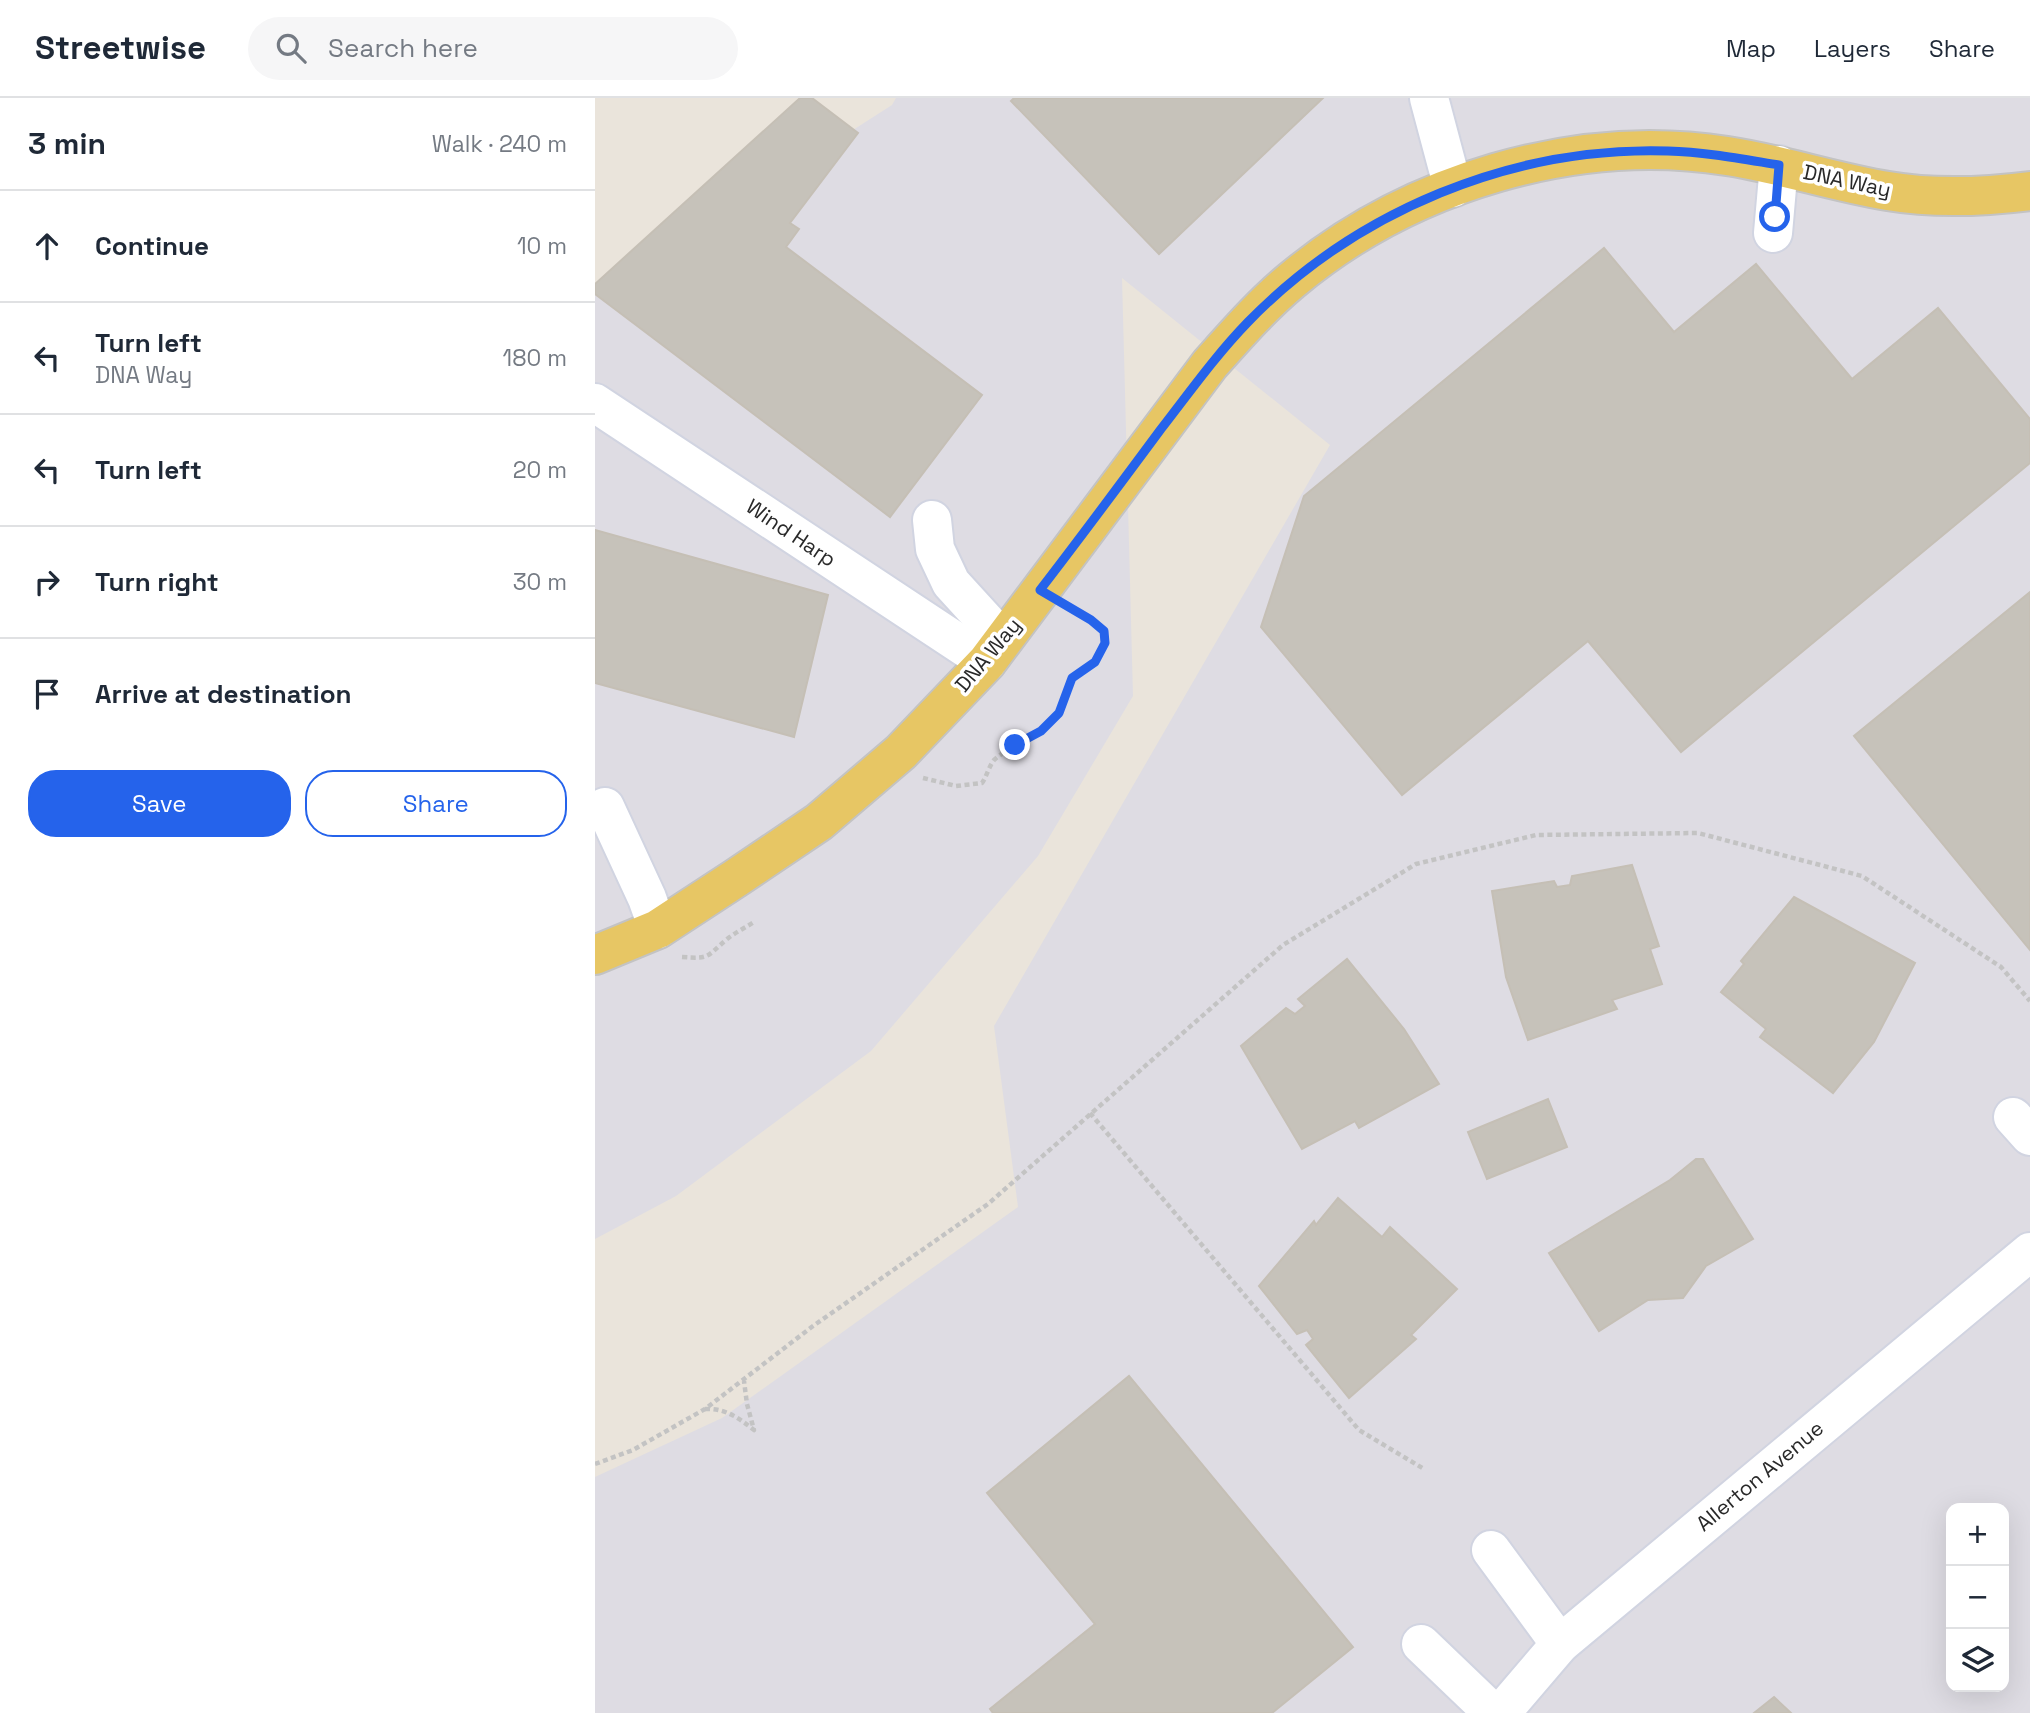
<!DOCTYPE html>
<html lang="en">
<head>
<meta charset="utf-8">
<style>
	:root { --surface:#fff; --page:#f6f6f7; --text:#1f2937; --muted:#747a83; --line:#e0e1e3; --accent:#2563eb }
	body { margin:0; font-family:"Space Grotesk",sans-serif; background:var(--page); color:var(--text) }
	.controls { position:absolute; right:21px; bottom:21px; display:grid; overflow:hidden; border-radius:14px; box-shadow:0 7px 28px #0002 }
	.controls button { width:63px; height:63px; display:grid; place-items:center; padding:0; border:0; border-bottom:2px solid var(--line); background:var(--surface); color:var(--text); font:35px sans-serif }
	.stop { position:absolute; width:21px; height:21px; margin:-16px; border:5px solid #2563eb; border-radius:50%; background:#fff }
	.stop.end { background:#2563eb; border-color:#fff; box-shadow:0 2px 7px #0008 }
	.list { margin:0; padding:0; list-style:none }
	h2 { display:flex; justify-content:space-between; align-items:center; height:91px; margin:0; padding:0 28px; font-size:30px }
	h2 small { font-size:23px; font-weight:400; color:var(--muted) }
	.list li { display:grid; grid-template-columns:46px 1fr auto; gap:21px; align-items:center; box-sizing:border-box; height:112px; padding:0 28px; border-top:2px solid var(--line) }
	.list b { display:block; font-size:26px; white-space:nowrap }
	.list p { margin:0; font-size:23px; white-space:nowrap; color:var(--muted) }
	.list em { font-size:23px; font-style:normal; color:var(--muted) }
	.actions { display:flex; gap:14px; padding:21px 28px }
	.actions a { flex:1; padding:16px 0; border:2px solid var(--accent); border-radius:28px; text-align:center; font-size:24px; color:var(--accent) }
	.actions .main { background:var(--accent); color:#fff }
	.icon { flex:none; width:38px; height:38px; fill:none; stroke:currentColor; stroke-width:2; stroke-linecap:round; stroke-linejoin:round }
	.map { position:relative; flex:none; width:1435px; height:1615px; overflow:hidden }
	header { display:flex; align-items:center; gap:42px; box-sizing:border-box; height:98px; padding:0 35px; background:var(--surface); border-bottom:2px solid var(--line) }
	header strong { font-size:33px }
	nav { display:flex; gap:38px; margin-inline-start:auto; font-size:24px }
	.search { width:490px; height:63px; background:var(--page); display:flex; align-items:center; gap:18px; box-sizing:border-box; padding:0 24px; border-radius:38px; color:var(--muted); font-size:26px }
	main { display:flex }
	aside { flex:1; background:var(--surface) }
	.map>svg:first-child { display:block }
</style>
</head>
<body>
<header>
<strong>Streetwise</strong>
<div class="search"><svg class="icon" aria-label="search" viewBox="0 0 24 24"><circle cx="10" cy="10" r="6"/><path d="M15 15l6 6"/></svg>Search here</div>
<nav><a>Map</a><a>Layers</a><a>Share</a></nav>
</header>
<main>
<aside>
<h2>3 min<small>Walk · 240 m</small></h2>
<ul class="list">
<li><svg class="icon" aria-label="ahead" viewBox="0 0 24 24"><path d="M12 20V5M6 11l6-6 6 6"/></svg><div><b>Continue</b></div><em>10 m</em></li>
<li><svg class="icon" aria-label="left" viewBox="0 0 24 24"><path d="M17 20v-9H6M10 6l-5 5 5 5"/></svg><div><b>Turn left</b><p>DNA Way</p></div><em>180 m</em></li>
<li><svg class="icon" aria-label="left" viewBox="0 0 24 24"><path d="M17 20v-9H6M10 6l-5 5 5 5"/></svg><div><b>Turn left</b></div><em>20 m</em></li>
<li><svg class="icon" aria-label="right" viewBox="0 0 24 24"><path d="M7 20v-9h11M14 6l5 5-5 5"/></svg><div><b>Turn right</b></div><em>30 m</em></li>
<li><svg class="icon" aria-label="arrive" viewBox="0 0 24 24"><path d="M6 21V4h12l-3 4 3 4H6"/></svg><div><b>Arrive at destination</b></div></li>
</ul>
<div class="actions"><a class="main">Save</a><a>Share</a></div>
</aside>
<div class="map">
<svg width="1435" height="1615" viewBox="0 0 1435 1615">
	<rect width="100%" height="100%" fill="#eae4db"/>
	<path fill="#dedce3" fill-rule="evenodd" d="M301 0H1435V1615H0V1379L127 1320 423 1109 399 928 735 347 527 180 538 598 443 758 276 953 81 1098 0 1141V197L297 7ZM1356 1410H1409V1589H1356Z"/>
	<g fill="#c6c2ba" stroke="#c5bfb5" stroke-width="2">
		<polygon points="205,0 217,0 263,35 195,125 204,131 191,149 387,297 295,419 0,196 0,186"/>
		<polygon points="419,0 728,0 564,156 416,3"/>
		<polygon points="1009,150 1079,234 1161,166 1257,281 1343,210 1435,321 1435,365 1086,654 993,543 807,697 666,529 709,398"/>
		<polygon points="0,432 233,497 199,639 0,585"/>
		<polygon points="1435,494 1435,852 1259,638"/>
		<polygon points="1037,767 1064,848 1055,851 1067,886 1017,902 1022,911 933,942 911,879 897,793 959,783 962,789 975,787 977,778"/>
		<polygon points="1199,799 1320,865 1279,944 1238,995 1165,939 1171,931 1126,894 1149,866 1146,863"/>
		<polygon points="752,861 809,931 844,986 764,1030 760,1023 707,1051 646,948 691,910 700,916 710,908 703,901"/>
		<polygon points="953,1001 972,1049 892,1081 873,1034"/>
		<polygon points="1101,1061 1108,1061 1158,1141 1111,1168 1088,1200 1053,1202 1004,1233 954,1155 1075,1082"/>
		<polygon points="743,1100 787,1139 795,1129 862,1191 816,1237 821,1241 754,1300 711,1247 718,1241 712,1232 702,1236 664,1188 719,1123 721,1127"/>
		<polygon points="534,1278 758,1549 677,1615 398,1615 395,1611 500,1526 392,1395"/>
		<polygon points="1179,1599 1196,1615 1159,1615"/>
	</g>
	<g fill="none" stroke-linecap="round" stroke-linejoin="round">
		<g stroke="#d1d4e1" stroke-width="42">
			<g id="minor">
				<polyline points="834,0 858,90"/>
				<polyline points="1178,135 1184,67"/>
				<polyline points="0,305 392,564"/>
				<polyline points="337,422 340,451 356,485 408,542"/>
				<polyline points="10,709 52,800 63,831"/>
				<polyline points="1418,1019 1435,1038"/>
				<polyline points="896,1452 965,1546"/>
				<polyline points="826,1546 898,1615"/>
				<polyline points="906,1615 965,1546 1435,1154"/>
			</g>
		</g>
		<g stroke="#c3c3c3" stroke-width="42">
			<path id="major" d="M0 857 63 831 141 780 224 724 306 654 392 564 615 266C641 237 666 208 696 183 813 85 980 34 1132 58 1186 66 1238 84 1293 93 1340 101 1387 99 1435 93"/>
		</g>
		<g stroke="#c3c3c3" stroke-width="4.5" stroke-dasharray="5 3.5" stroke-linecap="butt">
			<path d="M328 680 361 688 387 685C392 678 394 668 399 662 419 644 450 637 464 614 471 604 470 587 479 579 496 565 512 561 509 533L497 522 476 510"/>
			<path d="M87 859C115 861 111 859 131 842 139 835 150 830 159 824"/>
			<polyline points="495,1015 764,1332 829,1371"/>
			<path d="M110 1311C130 1310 144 1320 159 1332L152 1306 149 1283"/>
			<polyline points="0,1366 38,1352 110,1311 218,1228 393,1106 688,847 821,766 941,737 1103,735 1267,778 1406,869 1435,903"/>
		</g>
		<use href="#minor" stroke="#fff" stroke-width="38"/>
		<use href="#major" stroke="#e7c664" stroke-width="38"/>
	</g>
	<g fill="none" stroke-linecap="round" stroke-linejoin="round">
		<path stroke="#2563eb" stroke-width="9" d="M420 647 446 633 464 615 477 580 500 564 510 545 509 533 496 522 445 492C486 439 526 385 566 331 594 295 621 257 653 224 761 113 917 48 1073 53 1111 54 1147 61 1184 67L1180 119"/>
	</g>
	<g text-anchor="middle" stroke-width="7" stroke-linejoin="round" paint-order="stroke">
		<g font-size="21" fill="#292929" stroke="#fff">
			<text transform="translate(1252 83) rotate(12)" y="7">DNA Way</text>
			<text transform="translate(196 435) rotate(34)" y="7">Wind Harp</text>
			<text transform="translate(393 557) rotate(-50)" y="7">DNA Way</text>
			<text transform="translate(1165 1378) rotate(-40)" y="7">Allerton Avenue</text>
		</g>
	</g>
</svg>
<div class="controls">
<button>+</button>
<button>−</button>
<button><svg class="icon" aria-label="layers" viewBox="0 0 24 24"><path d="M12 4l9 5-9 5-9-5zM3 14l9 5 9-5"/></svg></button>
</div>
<div class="stop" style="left:1180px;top:119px"></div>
<div class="stop end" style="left:420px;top:647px"></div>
</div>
</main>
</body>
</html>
